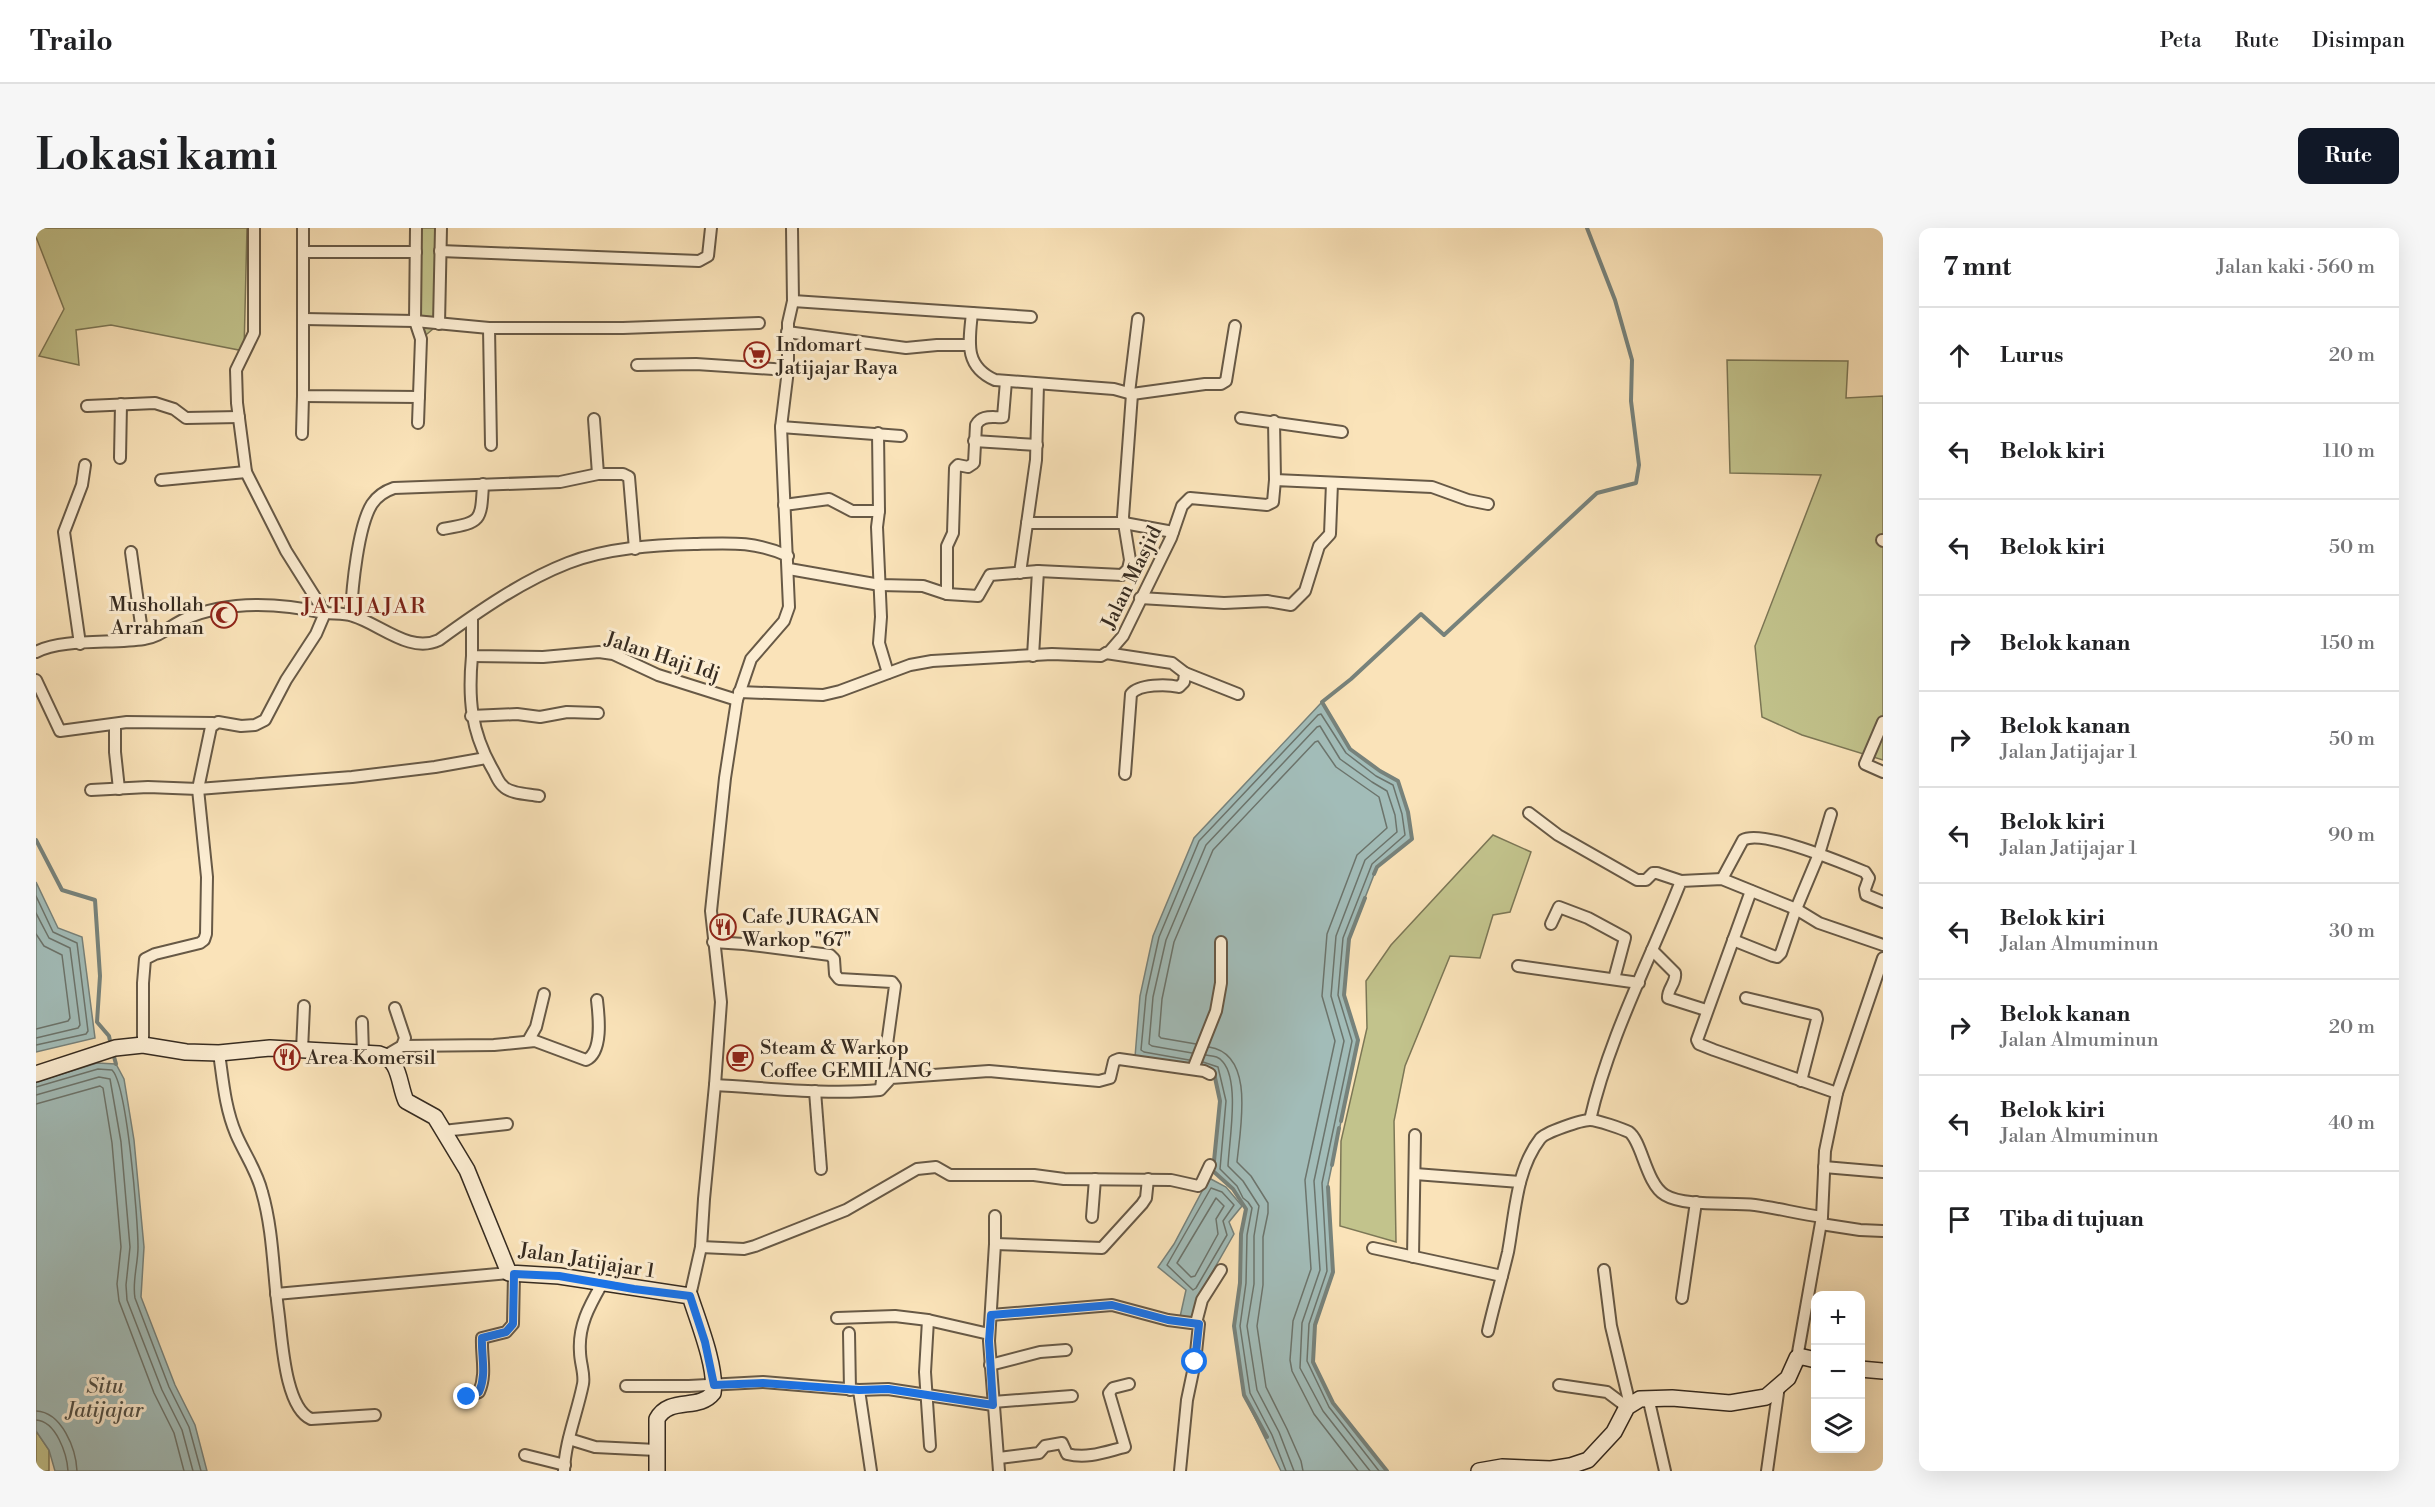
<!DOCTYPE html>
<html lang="id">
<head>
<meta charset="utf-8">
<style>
	:root { --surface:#fff; --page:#f6f6f6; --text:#202124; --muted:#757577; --line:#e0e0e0; --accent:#111827 }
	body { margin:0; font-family:"Libre Bodoni",serif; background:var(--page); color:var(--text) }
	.controls { position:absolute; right:18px; bottom:18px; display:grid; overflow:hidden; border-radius:12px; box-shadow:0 6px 24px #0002 }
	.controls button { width:54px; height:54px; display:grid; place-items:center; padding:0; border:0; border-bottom:2px solid var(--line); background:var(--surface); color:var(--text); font:30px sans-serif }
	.stop { position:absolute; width:18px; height:18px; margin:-14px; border:4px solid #1a73e8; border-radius:50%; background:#fff }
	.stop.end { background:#1a73e8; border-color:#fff; box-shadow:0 2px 6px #0008 }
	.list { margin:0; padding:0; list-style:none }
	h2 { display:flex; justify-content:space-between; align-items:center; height:78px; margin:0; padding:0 24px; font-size:26px }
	h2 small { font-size:20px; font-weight:400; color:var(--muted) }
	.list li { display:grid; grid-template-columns:39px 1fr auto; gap:18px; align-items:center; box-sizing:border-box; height:96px; padding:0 24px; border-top:2px solid var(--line) }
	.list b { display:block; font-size:22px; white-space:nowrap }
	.list p { margin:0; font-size:20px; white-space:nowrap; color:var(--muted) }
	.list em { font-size:20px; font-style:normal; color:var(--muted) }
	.icon { flex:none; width:33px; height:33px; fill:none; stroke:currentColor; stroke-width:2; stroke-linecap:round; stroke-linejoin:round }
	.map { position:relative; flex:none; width:1847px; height:1243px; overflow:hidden; border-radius:12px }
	header { display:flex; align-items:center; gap:36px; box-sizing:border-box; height:84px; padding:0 30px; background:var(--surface); border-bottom:2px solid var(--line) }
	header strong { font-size:28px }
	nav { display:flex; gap:33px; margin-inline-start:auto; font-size:21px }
	.intro { display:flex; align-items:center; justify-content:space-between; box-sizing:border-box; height:144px; padding:0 36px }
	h1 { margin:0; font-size:42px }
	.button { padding:15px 27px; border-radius:12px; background:var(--accent); color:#fff; font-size:21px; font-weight:700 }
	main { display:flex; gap:36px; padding:0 36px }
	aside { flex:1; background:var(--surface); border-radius:12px; box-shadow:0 6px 24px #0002 }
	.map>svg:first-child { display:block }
</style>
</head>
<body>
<header>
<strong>Trailo</strong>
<nav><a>Peta</a><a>Rute</a><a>Disimpan</a></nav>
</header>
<div class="intro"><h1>Lokasi kami</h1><a class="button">Rute</a></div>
<main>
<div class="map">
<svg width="1847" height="1243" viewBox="0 0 1847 1243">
	<rect width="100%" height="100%" fill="#fae3b9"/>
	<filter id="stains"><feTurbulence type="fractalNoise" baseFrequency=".00333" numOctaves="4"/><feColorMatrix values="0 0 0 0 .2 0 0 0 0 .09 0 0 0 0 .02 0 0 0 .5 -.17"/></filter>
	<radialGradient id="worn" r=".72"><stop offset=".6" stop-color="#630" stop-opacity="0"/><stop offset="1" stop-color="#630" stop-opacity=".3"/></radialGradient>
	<g fill="#c2c38c" stroke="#7c7756" stroke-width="1.5">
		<polygon points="0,0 211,0 208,123 75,97 40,102 43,137 3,128 28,81 0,9"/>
		<polygon points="380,0 405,0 403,96 385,111"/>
		<polygon points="1691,132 1812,133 1810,170 1847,168 1847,532 1766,507 1726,489 1719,418 1785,247 1694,245"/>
		<polygon points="1457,607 1495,624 1474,684 1457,687 1444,730 1414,728 1369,838 1358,893 1360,1014 1304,998 1305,913 1331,800 1330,753 1355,717"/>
		<polygon points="0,1203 13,1222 13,1243 0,1243"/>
	</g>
	<g fill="#a2bcb8" stroke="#77827b" stroke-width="1.5">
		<polygon points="1286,474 1314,521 1344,543 1362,553 1372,584 1376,611 1341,639 1313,711 1308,767 1322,812 1292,956 1297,1044 1279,1097 1277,1134 1297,1175 1351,1243 1245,1243 1208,1167 1198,1098 1204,1055 1205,1006 1210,981 1197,961 1177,943 1184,873 1177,842 1099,829 1104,768 1117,708 1158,610"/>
		<polygon points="0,654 22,700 46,709 59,810 0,824"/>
		<polygon points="61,835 80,836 88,851 98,912 108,1019 105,1069 139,1157 159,1197 171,1243 19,1243 13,1222 0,1203 0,854"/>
		<polygon points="1173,950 1190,959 1206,978 1193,994 1198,1006 1165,1064 1159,1092 1144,1089 1150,1062 1122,1039 1138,1016"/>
	</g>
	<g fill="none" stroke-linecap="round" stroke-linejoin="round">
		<g stroke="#6c746c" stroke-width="1.5">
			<polyline points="0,668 17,704 41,715 52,803 50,806 0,817"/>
			<polyline points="0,685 13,710 34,720 44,797 42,800 0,810"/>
			<polyline points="0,706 8,718 26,727 34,790 32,793 0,801"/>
			<polyline points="1160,816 1125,810 1123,808 1126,771 1138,714 1177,622 1279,514 1282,513 1300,539 1343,569 1351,600 1321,627 1291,706 1286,768 1299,813 1269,952 1275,1041 1257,1093 1254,1132 1256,1143 1278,1186 1322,1243"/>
			<path d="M1173 819C1220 826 1204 901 1201 934L1215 948 1232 975V985L1227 1009V1057L1221 1098 1230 1159 1251 1201 1265 1233 1267 1243"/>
			<polyline points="1156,825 1116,818 1113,816 1117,769 1130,712 1170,617 1281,499 1284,498 1304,531 1336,554 1351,563 1359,587 1361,604 1329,632 1300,708 1295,768 1308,813 1278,953 1284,1042 1266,1095 1264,1140 1287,1183 1334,1243"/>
			<path d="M1170 827C1176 828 1183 828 1187 834 1204 854 1193 913 1192 938L1207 953 1223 978 1218 1008V1056L1211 1098 1221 1162 1243 1204 1258 1243"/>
			<polyline points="1153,832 1108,824 1105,822 1110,768 1123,709 1163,613 1282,487 1285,486 1310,525 1340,548 1357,557 1366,586 1369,607 1336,636 1307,710 1302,767 1316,813 1286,955 1291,1043 1273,1096 1271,1133 1293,1179 1343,1243"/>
			<polyline points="1167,834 1182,839 1190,873 1184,941 1201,958 1207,970 1212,974 1216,980 1211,1007 1210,1055 1204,1098 1214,1165 1236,1207 1250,1243"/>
			<path d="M0 859 62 841 76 842C91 856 102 992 102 1019 102 1037 96 1053 99 1070L133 1159 153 1199 165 1243"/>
			<polyline points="0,867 63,849 74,851 85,914 94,1019 90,1057 91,1072 126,1162 146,1202 157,1243"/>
			<polyline points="0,876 64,858 67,860 76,915 85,1019 81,1056 83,1073 118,1165 138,1205 148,1243"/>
			<polygon points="1175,960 1186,964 1198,977 1187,993 1191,1007 1160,1060 1157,1062 1131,1037"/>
			<polygon points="1180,970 1188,978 1180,991 1182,1006 1159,1048 1155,1049 1141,1035"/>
			<path d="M0 1183C26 1184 40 1221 41 1243"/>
			<path d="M0 1192C20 1193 31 1226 32 1243"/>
		</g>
		<g stroke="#77827b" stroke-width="4">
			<polyline points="0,612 26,662 59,672 64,748 61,794 73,808 75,818"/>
			<polyline points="1338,646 1341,639 1376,611 1372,584 1362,553 1344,543 1314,521 1286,474 1315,451 1385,386 1408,407 1561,265 1600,255 1603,237 1595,173 1596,132 1579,72 1551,0"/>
			<polyline points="77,825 80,836"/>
			<polyline points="1178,845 1184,873 1178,933"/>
			<polyline points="1305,893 1322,812 1308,767 1313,711 1329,670"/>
			<polyline points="1296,937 1303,900"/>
			<polyline points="1177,943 1197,961 1210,981 1205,1006 1204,1055 1198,1098 1208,1167 1231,1209"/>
			<polyline points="1292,959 1297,1044 1279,1097 1277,1134 1297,1175 1351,1243"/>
		</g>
		<g stroke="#675946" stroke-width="14">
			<g id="street">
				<path d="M218 0V105L200 142 201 175 210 244 250 323 289 385C298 386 309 385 317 388 344 396 374 426 403 412 443 383 486 353 532 335 570 320 618 317 658 316 694 315 719 313 752 328"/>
				<polyline points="267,0 267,168 383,169"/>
				<polyline points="380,0 379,93 385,111 382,195"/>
				<polyline points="404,23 663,33 672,28 675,0"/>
				<polyline points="267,24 380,24"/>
				<polyline points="757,73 995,89"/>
				<path d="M936 85C933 114 928 138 959 152L1078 161 1096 166 1169 156H1185L1190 153 1199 98"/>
				<polyline points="268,91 379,93 453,100 587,100 723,95"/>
				<polyline points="403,96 405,0"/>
				<polyline points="453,100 455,217"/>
				<polyline points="751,104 870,120 901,117 933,117"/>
				<polyline points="601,137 660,136 752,142"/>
				<polyline points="1093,165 1102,91"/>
				<polyline points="51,178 119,175 138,181 150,190 203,189"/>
				<polyline points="1205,190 1306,204"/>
				<polyline points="558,191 562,246"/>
				<polyline points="1238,193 1239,252"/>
				<polyline points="745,199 865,208"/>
				<polyline points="842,205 843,283 841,299 845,389 843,415 852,445"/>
				<polyline points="266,206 267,168"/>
				<polyline points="938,213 1001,217"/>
				<polyline points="84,230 85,176"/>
				<polyline points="125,252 210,244"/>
				<polyline points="748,277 793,271 816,283 843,283"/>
				<polyline points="991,295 1088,295 1137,304"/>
				<path d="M407 301C445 294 445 295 447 256"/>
				<polyline points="1846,312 1847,313"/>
				<polyline points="95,324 107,411"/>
				<polyline points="753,341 844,357 887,358 911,366 942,368 954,347 1002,343 1086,347 1092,341 1094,332 1087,289 1096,166"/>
				<polyline points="984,345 1000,232 1002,156"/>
				<path d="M911 366V318L917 305 919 240 922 237 932 239 938 235 940 197C946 186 957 190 967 189L970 153"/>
				<polyline points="1104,370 1188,375 1231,373 1255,377 1269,363 1283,318 1294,306 1296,255"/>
				<path d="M315 387C316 360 322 298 336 276 342 267 349 263 358 260L524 254 562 246H587L593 249 599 321"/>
				<polyline points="436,390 436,428 507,429 563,424 577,426 622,447 701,472"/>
				<polyline points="44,416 28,304 46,257 49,237"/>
				<path d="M0 424C26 410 77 416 108 411 124 409 135 397 149 391 192 372 244 375 289 385L280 406 250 452 229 492 219 497 205 498 182 494 175 499 162 561 171 649 170 706 168 712 164 715 119 726 109 731 107 755V817"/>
				<path d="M1070 425 1136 435 1149 445 1148 454 1143 459C1131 456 1103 456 1095 466L1089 546"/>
				<path d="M436 428C432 471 435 504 457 542 460 547 462 554 467 558 474 566 493 566 503 568"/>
				<polyline points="997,428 1002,343"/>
				<polyline points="1149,445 1202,466"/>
				<polyline points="0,452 24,503 91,494 177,495"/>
				<polyline points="703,464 787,467 804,463 874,437 896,433 1016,426 1065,428 1074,423 1087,408 1135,310 1146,278 1154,270 1231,277 1237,274 1239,252 1396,259 1432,272 1452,276"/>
				<polyline points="435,488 481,486 504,489 531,484 562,485"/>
				<polyline points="1847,494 1829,536 1847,544"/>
				<polyline points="79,496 79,524 83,561"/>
				<polyline points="55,562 112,559 162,561 316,549 399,539 450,530"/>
				<polyline points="1493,585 1522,607 1601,652 1610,652 1617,645 1621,645 1645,653"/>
				<path d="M1686 651 1707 612C1725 601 1807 635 1829 644L1833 650 1829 661 1830 667 1847 674"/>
				<polyline points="1715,663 1661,812 1663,816 1678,822 1801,865"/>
				<polyline points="1515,696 1523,679 1552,690 1589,710 1578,751"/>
				<polyline points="1697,712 1737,728 1741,729 1745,725 1760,681 1783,626 1795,586"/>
				<polyline points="677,714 708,716 794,727 798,731 799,746 803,751 856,754 859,758 845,860"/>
				<path d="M1616 722 1639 745C1641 754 1631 761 1632 770L1670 782"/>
				<polyline points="1482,738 1603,755"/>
				<polyline points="1710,770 1780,787 1781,791 1765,853"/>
				<polyline points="326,794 327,826"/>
				<polyline points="492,813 500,799 508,766"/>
				<path d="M366 818 458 817 499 813 550 832C567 824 563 789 561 772"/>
				<polyline points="266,822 268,778"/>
				<path d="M183 825C187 853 189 880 200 906 208 925 221 943 226 964 237 1002 237 1042 242 1081 246 1108 248 1179 275 1191L339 1187"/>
				<polyline points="349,828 366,818 369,810 359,780"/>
				<polyline points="1157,841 1180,783 1185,755 1185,714"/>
				<path d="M679 857C734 860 790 867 844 862L855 850 953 843 1063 853 1074 850 1078 833 1083 831 1168 843 1174 846"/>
				<polyline points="779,863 785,941"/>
				<path d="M1554 892C1573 809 1614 732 1645 653L1686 651 1760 681 1783 695 1847 717"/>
				<polyline points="407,903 471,896"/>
				<polyline points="1788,939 1847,944"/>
				<polyline points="1379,946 1484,954"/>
				<polyline points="959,988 959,1016 953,1113 963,1243"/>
				<polyline points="1056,989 1059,951"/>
				<polyline points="1785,996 1824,1002 1847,1003"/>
				<polyline points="959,1016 1066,1020 1106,976 1110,970 1112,951"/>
				<polyline points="665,1019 708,1021 719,1018 810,982 881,941 900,939 914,947 998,947 1028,951 1135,952 1162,958 1165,956 1174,937"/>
				<polyline points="1337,1020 1466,1048"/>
				<polyline points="1377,1029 1379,907"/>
				<polyline points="1568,1042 1575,1098 1594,1177"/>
				<polyline points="240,1066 473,1045"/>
				<polyline points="654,1068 665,1019 668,971 679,857 685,774 675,683 689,550 701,472 715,431 748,393 753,379 745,199 752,142 752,95 757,73 756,0"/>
				<polyline points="1646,1070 1660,974"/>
				<polyline points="955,1087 1076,1077 1132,1092 1163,1096 1159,1134 1151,1172 1144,1243"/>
				<polyline points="801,1090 859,1088 892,1092 953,1106"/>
				<polyline points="892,1092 889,1144 894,1218"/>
				<polyline points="1160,1095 1166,1072 1185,1042"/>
				<path d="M1452 1103C1458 1076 1466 1050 1472 1024 1479 986 1480 942 1504 911 1509 904 1546 892 1554 892 1561 892 1587 901 1593 904 1606 913 1610 956 1629 967 1649 979 1695 974 1719 977 1741 980 1764 986 1786 989"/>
				<polyline points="813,1105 814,1162"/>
				<polyline points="1761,1130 1786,989 1789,923 1801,865 1847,730"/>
				<polyline points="954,1137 1004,1124 1030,1122"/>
				<polyline points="1523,1157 1571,1164 1591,1179"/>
				<polyline points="590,1158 653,1158 727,1154 823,1162 852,1161 957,1177"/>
				<polyline points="823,1162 835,1243"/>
				<polyline points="1612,1169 1629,1243"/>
				<path d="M429 1170 443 1164C451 1146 445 1128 446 1110L470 1104 477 1096 478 1046"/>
				<polyline points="957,1174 1036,1168"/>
				<polyline points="533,1211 559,1219 620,1222"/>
				<polyline points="489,1227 529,1237"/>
				<path d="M963 1230 1003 1225 1009 1218 1026 1215 1031 1226C1052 1231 1069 1224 1089 1219L1073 1165 1077 1160 1093 1156"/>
				<path d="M528 1243C529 1213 541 1186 547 1156 549 1146 544 1135 544 1124 542 1097 554 1077 567 1054"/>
				<polyline points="1731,1243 1743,1158"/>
			</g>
		</g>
		<g stroke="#362b20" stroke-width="18">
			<g id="secondary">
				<path d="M0 846 79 820 107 817 150 824 183 825 234 820 343 826C365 832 362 855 370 873L399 889 431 942 473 1045 523 1048 654 1068C662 1093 681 1140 677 1165 663 1183 633 1168 621 1191V1243"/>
				<polyline points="1824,1141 1847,1143"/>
				<polyline points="1443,1243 1466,1239 1515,1241 1534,1238 1552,1232 1578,1204 1591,1179 1604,1171 1636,1170 1694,1175 1730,1169 1752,1150 1761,1130 1767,1129 1780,1132"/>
			</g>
		</g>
		<use href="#street" stroke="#fcedd2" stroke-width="10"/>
		<use href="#secondary" stroke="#fcedd2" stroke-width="15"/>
	</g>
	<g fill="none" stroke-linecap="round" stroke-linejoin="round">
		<path stroke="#1a73e8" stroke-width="8" d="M431 1169 443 1164C451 1146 445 1128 446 1110L470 1104 477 1096 478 1046 523 1048 598 1061 654 1068 669 1114 678 1157 727 1155 823 1162 852 1161 957 1177 953 1113 955 1087 1076 1077 1132 1092 1163 1096 1159 1134"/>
	</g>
	<defs>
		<g id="supermarket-ring" transform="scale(1.35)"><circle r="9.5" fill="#fcedd2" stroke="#8f2418" stroke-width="1.5"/><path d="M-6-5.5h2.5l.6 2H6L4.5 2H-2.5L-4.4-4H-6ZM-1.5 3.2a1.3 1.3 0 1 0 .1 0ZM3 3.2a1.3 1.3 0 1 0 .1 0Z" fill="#8f2418"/></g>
		<g id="mosque-ring" transform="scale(1.35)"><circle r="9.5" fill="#fcedd2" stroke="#8f2418" stroke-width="1.5"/><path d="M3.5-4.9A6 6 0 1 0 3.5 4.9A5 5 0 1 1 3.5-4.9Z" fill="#8f2418"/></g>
		<g id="restaurant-ring" transform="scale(1.35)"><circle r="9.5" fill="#fcedd2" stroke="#8f2418" stroke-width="1.5"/><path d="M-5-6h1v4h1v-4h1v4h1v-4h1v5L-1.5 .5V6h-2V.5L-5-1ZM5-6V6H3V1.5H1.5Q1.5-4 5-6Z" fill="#8f2418"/></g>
		<g id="cafe-ring" transform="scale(1.35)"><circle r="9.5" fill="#fcedd2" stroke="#8f2418" stroke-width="1.5"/><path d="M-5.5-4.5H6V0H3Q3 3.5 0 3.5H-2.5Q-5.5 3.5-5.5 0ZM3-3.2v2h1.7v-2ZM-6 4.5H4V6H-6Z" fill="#8f2418"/></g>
	</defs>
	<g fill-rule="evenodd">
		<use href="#supermarket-ring" x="721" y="127"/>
		<use href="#mosque-ring" x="188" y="387"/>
		<use href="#restaurant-ring" x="687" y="699"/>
		<use href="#restaurant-ring" x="251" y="829"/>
		<use href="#cafe-ring" x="704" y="830"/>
	</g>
	<g text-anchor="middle" stroke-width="6" stroke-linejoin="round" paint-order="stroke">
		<g font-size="20" fill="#362b20" stroke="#fcedd2" text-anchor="start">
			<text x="740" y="123">Indomart<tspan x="740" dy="23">Jatijajar Raya</tspan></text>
			<text x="168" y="383" text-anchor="end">Mushollah<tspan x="168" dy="23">Arrahman</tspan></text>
			<text x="706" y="695">Cafe JURAGAN<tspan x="706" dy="23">Warkop "67"</tspan></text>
			<text x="724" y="826">Steam &amp; Warkop<tspan x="724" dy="23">Coffee GEMILANG</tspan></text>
			<text x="270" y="836">Area Komersil</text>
		</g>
		<g font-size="20" fill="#362b20" stroke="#fcedd2">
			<text transform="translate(1095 349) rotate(-64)" y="7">Jalan Masjid</text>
			<text transform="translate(627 428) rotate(18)" y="7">Jalan Haji Idj</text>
			<text transform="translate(551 1032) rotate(9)" y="7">Jalan Jatijajar 1</text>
		</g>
		<g font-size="21" font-style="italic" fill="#514f46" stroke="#fcedd2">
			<text x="69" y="1165">Situ<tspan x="69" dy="24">Jatijajar</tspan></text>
		</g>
		<g font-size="22" letter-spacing="1.5" fill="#7a1f14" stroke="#fcedd2">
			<text x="328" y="385">JATIJAJAR</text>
		</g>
	</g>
	<rect width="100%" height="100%" filter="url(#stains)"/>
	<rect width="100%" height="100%" fill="url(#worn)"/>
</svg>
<div class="controls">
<button>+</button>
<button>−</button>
<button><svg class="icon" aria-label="layers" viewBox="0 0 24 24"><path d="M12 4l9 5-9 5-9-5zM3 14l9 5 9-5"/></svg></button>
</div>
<div class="stop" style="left:1159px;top:1134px"></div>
<div class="stop end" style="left:431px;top:1169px"></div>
</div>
<aside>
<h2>7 mnt<small>Jalan kaki · 560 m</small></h2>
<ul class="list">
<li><svg class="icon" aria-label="ahead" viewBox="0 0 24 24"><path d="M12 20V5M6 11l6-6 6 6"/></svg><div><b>Lurus</b></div><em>20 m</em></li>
<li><svg class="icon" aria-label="left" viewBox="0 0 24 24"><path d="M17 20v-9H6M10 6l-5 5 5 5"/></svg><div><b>Belok kiri</b></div><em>110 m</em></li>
<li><svg class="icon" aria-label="left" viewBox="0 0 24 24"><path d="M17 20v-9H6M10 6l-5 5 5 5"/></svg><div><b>Belok kiri</b></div><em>50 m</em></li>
<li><svg class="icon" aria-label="right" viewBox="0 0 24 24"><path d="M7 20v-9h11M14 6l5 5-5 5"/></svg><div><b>Belok kanan</b></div><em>150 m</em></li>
<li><svg class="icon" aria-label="right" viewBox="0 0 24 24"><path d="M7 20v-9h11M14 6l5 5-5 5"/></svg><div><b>Belok kanan</b><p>Jalan Jatijajar 1</p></div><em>50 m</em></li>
<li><svg class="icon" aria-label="left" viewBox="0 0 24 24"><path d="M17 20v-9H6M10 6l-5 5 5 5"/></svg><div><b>Belok kiri</b><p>Jalan Jatijajar 1</p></div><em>90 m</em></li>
<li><svg class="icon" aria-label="left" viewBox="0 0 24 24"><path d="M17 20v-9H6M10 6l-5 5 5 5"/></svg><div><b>Belok kiri</b><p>Jalan Almuminun</p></div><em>30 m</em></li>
<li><svg class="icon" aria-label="right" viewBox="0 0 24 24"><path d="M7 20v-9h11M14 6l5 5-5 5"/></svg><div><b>Belok kanan</b><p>Jalan Almuminun</p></div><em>20 m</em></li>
<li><svg class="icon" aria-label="left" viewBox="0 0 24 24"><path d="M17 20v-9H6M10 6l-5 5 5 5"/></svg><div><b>Belok kiri</b><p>Jalan Almuminun</p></div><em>40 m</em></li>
<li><svg class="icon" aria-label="arrive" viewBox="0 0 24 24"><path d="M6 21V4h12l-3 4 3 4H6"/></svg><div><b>Tiba di tujuan</b></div></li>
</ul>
</aside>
</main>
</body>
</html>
